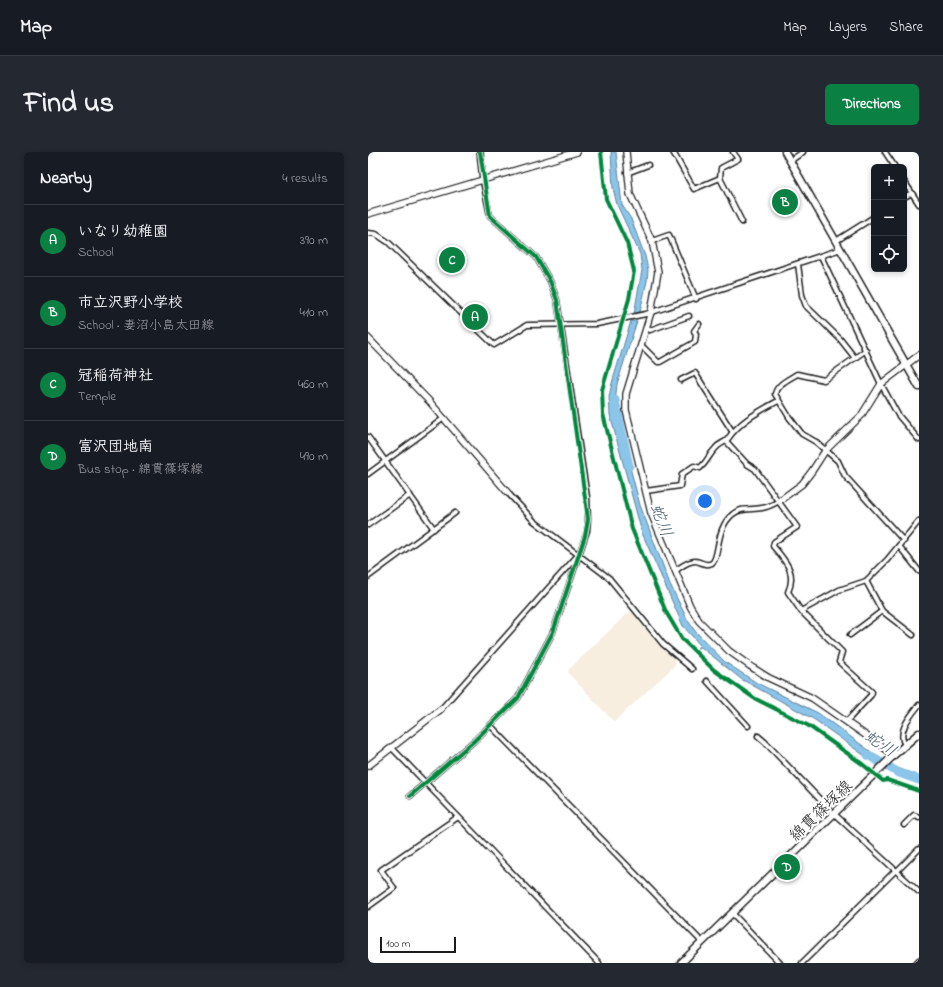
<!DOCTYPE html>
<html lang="en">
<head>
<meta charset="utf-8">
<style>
	:root { --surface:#171b24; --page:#242831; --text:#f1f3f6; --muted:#9ea1a6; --line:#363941; --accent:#0b8043 }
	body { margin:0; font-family:"Indie Flower","Klee One",sans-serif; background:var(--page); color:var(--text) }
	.controls { position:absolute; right:12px; top:12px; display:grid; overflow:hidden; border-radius:6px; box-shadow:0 2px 6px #0003 }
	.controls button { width:36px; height:36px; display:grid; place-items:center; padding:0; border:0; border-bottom:1px solid var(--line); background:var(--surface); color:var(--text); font:20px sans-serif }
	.scale { position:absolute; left:12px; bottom:10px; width:76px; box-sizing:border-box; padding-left:4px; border:2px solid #1c1c1c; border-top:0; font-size:11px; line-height:14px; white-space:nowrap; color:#1c1c1c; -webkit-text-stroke:3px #fff; paint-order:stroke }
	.you { position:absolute; left:337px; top:349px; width:14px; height:14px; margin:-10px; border:3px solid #fff; border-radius:50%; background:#1a73e8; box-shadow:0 0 0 6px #1a73e833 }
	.badge { display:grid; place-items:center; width:26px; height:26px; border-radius:50%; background:var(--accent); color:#fff; font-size:13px; font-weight:700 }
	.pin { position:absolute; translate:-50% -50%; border:2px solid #fff; box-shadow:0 1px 4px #0006 }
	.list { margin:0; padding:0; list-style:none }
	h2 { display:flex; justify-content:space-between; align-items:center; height:52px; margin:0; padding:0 16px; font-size:17px }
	h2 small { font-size:13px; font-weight:400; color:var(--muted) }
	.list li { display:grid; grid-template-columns:26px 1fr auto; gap:12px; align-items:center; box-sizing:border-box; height:72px; padding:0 16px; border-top:1px solid var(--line) }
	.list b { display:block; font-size:15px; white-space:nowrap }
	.list p { margin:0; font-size:13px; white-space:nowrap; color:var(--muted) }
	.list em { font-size:13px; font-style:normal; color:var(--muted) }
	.icon { flex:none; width:22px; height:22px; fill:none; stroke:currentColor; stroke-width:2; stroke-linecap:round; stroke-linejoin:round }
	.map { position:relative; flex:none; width:551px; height:811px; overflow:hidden; border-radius:6px }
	header { display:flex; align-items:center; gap:24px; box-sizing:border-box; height:56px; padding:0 20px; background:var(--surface); border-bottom:1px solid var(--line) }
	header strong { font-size:19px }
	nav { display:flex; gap:22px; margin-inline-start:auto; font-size:14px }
	.intro { display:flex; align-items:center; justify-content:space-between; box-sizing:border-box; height:96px; padding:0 24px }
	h1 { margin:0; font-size:28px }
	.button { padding:10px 18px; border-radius:6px; background:var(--accent); color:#fff; font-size:14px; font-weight:700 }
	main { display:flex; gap:24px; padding:0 24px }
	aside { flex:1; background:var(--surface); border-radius:6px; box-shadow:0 2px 6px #0003 }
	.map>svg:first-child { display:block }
</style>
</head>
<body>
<header>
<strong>Map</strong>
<nav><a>Map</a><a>Layers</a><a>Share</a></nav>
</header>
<div class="intro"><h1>Find us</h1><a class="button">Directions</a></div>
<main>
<aside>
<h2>Nearby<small>4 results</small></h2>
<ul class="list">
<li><span class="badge">A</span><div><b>いなり幼稚園</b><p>School</p></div><em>390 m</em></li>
<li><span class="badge">B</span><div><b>市立沢野小学校</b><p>School · 妻沼小島太田線</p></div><em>410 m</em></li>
<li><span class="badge">C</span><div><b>冠稲荷神社</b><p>Temple</p></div><em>460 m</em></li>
<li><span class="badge">D</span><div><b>富沢団地南</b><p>Bus stop · 綿貫篠塚線</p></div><em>490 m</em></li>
</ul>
</aside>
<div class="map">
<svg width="551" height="811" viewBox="0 0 551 811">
	<rect width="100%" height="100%" fill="#fff"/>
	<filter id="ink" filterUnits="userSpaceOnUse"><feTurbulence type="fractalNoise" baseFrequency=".025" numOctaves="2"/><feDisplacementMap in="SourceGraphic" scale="8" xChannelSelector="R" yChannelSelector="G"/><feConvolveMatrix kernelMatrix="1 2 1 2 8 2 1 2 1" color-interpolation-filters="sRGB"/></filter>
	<g filter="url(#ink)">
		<polygon fill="#f7eee0" points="261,460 265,461 288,490 308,509 306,514 246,570 201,522 200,518"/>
		<g fill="#8bc5ea" stroke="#5f8198">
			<polygon points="243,0 248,0 254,53 263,67 277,104 280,118 279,129 272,160 266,162 274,118 272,102 249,53 245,36"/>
			<polygon points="263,169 269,169 249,232 247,251 253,281 272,353 302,432 319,467 327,479 357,510 389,531 450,561 513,607 508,612 447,568 373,527 333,495 329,496 332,493 315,474 274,381 242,263 241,245 244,231"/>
			<polygon points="522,613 551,624 551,630 533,625 518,617"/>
		</g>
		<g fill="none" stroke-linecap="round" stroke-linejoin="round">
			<g stroke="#8bc5ea" stroke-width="9">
				<polyline points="247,248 261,314"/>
				<polyline points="500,603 531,621 551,628"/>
			</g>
			<g stroke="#1c1c1c" stroke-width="7">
				<g id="minor">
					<polyline points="305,0 326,37 352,26"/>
					<polyline points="365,0 370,7 353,16 352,26 374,70"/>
					<polyline points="517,0 527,15"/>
					<polyline points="422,9 435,0"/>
					<polyline points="259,21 280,13"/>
					<polyline points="536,29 551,52"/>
					<polyline points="536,45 544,41"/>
					<polyline points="0,81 8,82 20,90 126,193 159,173 229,172 278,162 473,97"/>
					<polyline points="284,89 301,83 328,147"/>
					<polyline points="468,89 506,65"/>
					<polyline points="453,104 513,232 530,263 551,288"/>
					<polyline points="430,112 434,143 438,154 472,187 487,206"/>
					<polyline points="278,176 282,178 321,164"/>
					<polyline points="272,196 275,195 290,210 292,210 327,190 328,182 326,179 331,172"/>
					<path d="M498 198 456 228 429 222C421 227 409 232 407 242L421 265 434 282 448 290 470 309 477 324 536 389"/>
					<polyline points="313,228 327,221 364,279"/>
					<polyline points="0,285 66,377"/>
					<path d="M358 289 379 312 387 317 429 375 406 390 405 394C417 409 429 420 420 440L433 459 474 500 471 510 504 540 503 543 478 570"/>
					<polyline points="0,322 76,266"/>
					<path d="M278 339 312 334 314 322 326 314 332 316C340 309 340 304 347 297 350 292 356 291 359 288 372 269 390 260 410 249"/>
					<polyline points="140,341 166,369 241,426 295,492 324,517"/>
					<polyline points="0,373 42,343"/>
					<polyline points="531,394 551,419"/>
					<path d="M308 418C313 415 320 409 327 409 333 409 337 415 344 411 352 405 347 376 365 362 373 355 385 358 394 356 400 355 406 352 411 349"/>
					<polyline points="0,425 87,361"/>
					<polyline points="498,429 514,459 545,483"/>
					<polyline points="433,459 471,438 498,429 519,408 551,369"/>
					<polyline points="482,483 514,459"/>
					<polyline points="339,529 380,574"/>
					<polyline points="73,557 209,404"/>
					<polyline points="123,574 334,790"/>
					<polyline points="390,584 397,590 462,658 551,740"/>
					<path d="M537 593C528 580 543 563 551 553"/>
					<polyline points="24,596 231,811"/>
					<polyline points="42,644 106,589 150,546 185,480 219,379 220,367 219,345 189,148 182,129 168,105 122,64 115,29"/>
					<polyline points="536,673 546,663 551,665"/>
					<polyline points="529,719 551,697"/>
					<polyline points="0,755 26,736 13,718 90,665"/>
					<polyline points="364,761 412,811"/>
					<polyline points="434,811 528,718"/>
					<polyline points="548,811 551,808"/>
				</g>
			</g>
			<g stroke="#1c1c1c" stroke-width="8">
				<g id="tertiary">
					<polyline points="112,0 115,29"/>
					<polyline points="258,0 262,42 284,89 290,120 283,160 258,242 258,258 283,361 322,454 331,469 361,499 382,514 401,526 444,546 526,603"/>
					<polyline points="0,62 209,0"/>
					<polyline points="0,186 61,249 140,341"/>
					<polyline points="411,349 434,332 444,319 457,299 493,264 513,232 551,203"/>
					<polyline points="0,614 73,557"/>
				</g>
			</g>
			<g stroke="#1c1c1c" stroke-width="9">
				<g id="secondary">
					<polyline points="417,0 551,235"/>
					<polyline points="313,811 526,603 551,581"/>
				</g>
			</g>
			<use href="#minor" stroke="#fff" stroke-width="4"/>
			<use href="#tertiary" stroke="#fff" stroke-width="5.5"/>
			<use href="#secondary" stroke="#fff" stroke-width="6"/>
			<g stroke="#fff" stroke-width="6">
				<g id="cycleway">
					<polyline points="233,0 238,47 259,91 266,119 261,147 234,238 235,262 264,377 298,460 314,487 346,518 386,546 441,574 493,611 515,629 519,628 551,639"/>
					<polyline points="42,644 106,589 150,546 185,480 217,384 220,367 189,148 182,129 168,105 122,64 112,0"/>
				</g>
			</g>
			<use href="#cycleway" stroke="#00873e" stroke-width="4"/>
		</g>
	</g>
	<g text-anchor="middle" stroke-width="4" stroke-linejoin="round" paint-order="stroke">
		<g font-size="16" fill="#1c1c1c" stroke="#fff">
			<text transform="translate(452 658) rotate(-44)" y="6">綿貫篠塚線</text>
		</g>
		<g font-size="17" font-style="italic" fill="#48606e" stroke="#fff">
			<text transform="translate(294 368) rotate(69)" y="6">蛇川</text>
			<text transform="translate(513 591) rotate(34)" y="6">蛇川</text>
		</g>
	</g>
</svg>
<div class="controls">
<button>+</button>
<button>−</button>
<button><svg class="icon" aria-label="locate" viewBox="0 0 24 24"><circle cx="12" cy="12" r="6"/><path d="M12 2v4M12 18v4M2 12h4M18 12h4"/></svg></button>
</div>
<div class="scale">100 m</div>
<div class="you"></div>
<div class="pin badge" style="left:107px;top:165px">A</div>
<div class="pin badge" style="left:417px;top:50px">B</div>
<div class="pin badge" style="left:84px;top:108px">C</div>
<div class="pin badge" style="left:419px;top:715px">D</div>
</div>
</main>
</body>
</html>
